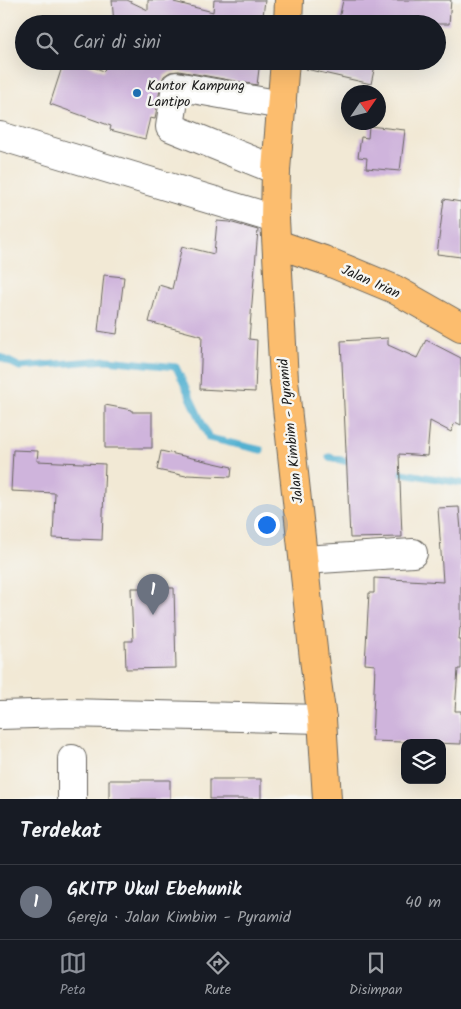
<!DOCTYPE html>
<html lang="id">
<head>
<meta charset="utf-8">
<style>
	:root { --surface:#171b24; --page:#242831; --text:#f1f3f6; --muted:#9ea1a6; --line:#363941; --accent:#8c9099 }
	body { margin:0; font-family:Kalam,sans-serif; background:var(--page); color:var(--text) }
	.controls { position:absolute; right:15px; bottom:15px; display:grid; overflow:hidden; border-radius:10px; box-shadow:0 5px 20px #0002 }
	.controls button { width:45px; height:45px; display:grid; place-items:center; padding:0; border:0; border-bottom:1px solid var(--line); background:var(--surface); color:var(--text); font:25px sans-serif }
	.compass { position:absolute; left:341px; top:85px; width:45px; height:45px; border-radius:50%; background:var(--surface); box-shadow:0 5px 20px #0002; rotate:55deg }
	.you { position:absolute; left:266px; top:524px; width:18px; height:18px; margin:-12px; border:4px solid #fff; border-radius:50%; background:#1a73e8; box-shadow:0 0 0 8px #1a73e833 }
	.badge { display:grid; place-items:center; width:32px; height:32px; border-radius:50%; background:var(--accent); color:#fff; font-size:16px; font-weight:700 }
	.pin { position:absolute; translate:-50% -41px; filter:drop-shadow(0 1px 2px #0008) }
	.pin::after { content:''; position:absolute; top:26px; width:18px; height:15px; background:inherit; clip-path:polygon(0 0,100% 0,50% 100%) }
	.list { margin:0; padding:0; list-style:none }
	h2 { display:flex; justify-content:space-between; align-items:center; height:65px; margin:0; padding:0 20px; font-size:21px }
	h2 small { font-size:16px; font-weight:400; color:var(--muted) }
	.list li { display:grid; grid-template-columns:32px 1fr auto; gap:15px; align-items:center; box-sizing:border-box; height:75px; padding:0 20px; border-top:1px solid var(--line) }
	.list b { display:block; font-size:19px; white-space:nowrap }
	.list p { margin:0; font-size:16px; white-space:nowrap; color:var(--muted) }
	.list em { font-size:16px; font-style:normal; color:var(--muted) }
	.icon { flex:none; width:28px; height:28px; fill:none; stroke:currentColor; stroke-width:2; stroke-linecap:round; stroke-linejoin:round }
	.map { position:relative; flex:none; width:461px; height:799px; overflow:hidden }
	.search { position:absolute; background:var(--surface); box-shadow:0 5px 20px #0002; left:15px; right:15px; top:15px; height:55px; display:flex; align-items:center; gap:12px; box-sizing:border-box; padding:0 18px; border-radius:28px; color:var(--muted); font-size:19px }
	.sheet { height:140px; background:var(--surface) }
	nav { display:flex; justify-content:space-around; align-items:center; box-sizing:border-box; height:70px; border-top:1px solid var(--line); background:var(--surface); font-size:14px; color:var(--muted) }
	nav a { display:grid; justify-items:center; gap:2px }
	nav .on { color:var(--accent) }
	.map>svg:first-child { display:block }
</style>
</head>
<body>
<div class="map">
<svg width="461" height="799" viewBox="0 0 461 799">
	<rect width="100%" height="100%" fill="#f6f6f2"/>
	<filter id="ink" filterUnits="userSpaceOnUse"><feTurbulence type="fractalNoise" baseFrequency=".02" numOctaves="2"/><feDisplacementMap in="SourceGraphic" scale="10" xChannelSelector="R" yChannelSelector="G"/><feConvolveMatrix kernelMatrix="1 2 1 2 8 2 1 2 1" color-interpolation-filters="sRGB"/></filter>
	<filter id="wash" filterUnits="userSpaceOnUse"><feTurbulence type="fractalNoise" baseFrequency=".0096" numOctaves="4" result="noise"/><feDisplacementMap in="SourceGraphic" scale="20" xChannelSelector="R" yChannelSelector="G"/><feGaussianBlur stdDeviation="1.12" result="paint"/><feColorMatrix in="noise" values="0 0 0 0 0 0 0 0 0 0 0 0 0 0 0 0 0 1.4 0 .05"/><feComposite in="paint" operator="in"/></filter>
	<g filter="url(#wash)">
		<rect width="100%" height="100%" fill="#f2e9d5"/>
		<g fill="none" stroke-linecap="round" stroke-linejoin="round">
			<g stroke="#52b1d1" stroke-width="7">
				<polyline points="0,357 20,367 107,360 176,367 209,438 261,450"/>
				<polyline points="329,457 356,464"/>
				<polyline points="391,471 461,483"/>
			</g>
		</g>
		<g id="blocks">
			<g fill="#cfb4dc">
				<polygon points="112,0 127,0 148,10 148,0 174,0 174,2 213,12 214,0 265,0 262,24 114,24"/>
				<polygon points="343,0 451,0 449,24 338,24"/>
				<polygon points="64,61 76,61 104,71 107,61 260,61 257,85 179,71 170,72 164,76 161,83 155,119 150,118 145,139 110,130 111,126 50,104"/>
				<polygon points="307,61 376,61 371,84 306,69"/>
				<polygon points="369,126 405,130 400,171 366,168 367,158 358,157 361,137 368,138"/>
				<polygon points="444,199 461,202 461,257 437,254"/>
				<polygon points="217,221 229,222 258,230 249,339 257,340 255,392 200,389 202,336 149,322 159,285 172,289 182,246 214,254"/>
				<polygon points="104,275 124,277 117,334 98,331"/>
				<polygon points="388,338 388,345 417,358 426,340 461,358 461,425 455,422 451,432 430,421 427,456 399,454 402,537 350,538 341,341"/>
				<polygon points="105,405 132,410 132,412 152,412 152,448 105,448"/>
				<polygon points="13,450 38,451 37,461 105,464 102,540 53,538 55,493 11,491"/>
				<polygon points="161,451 232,467 231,477 187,475 186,476 157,470"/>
				<polygon points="459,507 461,530 461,627 460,628 459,640 461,640 461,669 458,669 455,711 461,711 461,744 372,741 375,665 365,664 369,593 374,593 374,578 443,582 438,508"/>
				<polygon points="131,588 174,588 176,668 126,669 125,641 133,641"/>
				<rect x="210" y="779" width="51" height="20"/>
				<rect x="109" y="780" width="61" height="19"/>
			</g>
		</g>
	</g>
	<g filter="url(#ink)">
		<use href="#blocks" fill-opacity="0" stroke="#67645d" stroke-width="1"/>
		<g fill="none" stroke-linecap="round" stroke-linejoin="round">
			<g stroke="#67645d" stroke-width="30">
				<g id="minor">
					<polyline points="0,136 275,219"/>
					<polyline points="276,170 170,127 176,86 282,105"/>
					<polyline points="304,560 413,553"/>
					<polyline points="0,715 67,713 322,719"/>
					<polyline points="72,799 72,759"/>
				</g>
			</g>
			<g stroke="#67645d" stroke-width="30">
				<polyline id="major" points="277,244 324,260 394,289 461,327"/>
			</g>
			<g stroke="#67645d" stroke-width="30">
				<g id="highway">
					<polyline points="288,24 289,0"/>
					<polyline points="285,61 276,170 275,219 284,380 314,659 322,719 327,799"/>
				</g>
			</g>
			<use href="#minor" stroke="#fff" stroke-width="28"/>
			<use href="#major" stroke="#fcbd6e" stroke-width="28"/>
			<use href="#highway" stroke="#fcbd6e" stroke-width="28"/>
		</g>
	</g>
	<circle fill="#1f6fb2" stroke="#f6f6f2" stroke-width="2" cx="137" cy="93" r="5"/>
	<g text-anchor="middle" stroke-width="5" stroke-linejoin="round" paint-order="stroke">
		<g font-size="14" fill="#1c1c1c" stroke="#f6f6f2" text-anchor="start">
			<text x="147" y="90">Kantor Kampung<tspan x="147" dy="16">Lantipo</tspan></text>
		</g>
		<g font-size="14" fill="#1c1c1c" stroke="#f6f6f2">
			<text transform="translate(371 281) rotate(24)" y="5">Jalan Irian</text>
			<text transform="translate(290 431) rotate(-96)" y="5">Jalan Kimbim - Pyramid</text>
		</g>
	</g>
</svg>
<div class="controls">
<button><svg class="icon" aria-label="layers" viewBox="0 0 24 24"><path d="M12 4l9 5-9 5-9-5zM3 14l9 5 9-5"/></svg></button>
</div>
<svg class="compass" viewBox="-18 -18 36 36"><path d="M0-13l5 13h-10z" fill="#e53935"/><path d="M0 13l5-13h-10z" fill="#9ea1a6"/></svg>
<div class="you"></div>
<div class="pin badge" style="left:153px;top:615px;background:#6b7280">1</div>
<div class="search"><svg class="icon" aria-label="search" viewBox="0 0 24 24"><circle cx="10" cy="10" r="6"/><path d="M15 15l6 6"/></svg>Cari di sini</div>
</div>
<section class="sheet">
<h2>Terdekat<small></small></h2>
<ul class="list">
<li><span class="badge" style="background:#6b7280">1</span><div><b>GKITP Ukul Ebehunik</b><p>Gereja · Jalan Kimbim - Pyramid</p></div><em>40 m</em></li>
</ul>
</section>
<nav>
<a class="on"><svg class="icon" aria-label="map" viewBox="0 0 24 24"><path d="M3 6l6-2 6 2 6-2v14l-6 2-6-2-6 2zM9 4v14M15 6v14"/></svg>Peta</a>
<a><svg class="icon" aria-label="directions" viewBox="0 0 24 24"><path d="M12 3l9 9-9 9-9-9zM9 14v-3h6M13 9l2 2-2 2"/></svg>Rute</a>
<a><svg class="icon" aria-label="saved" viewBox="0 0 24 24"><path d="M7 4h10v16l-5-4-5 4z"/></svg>Disimpan</a>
</nav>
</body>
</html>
